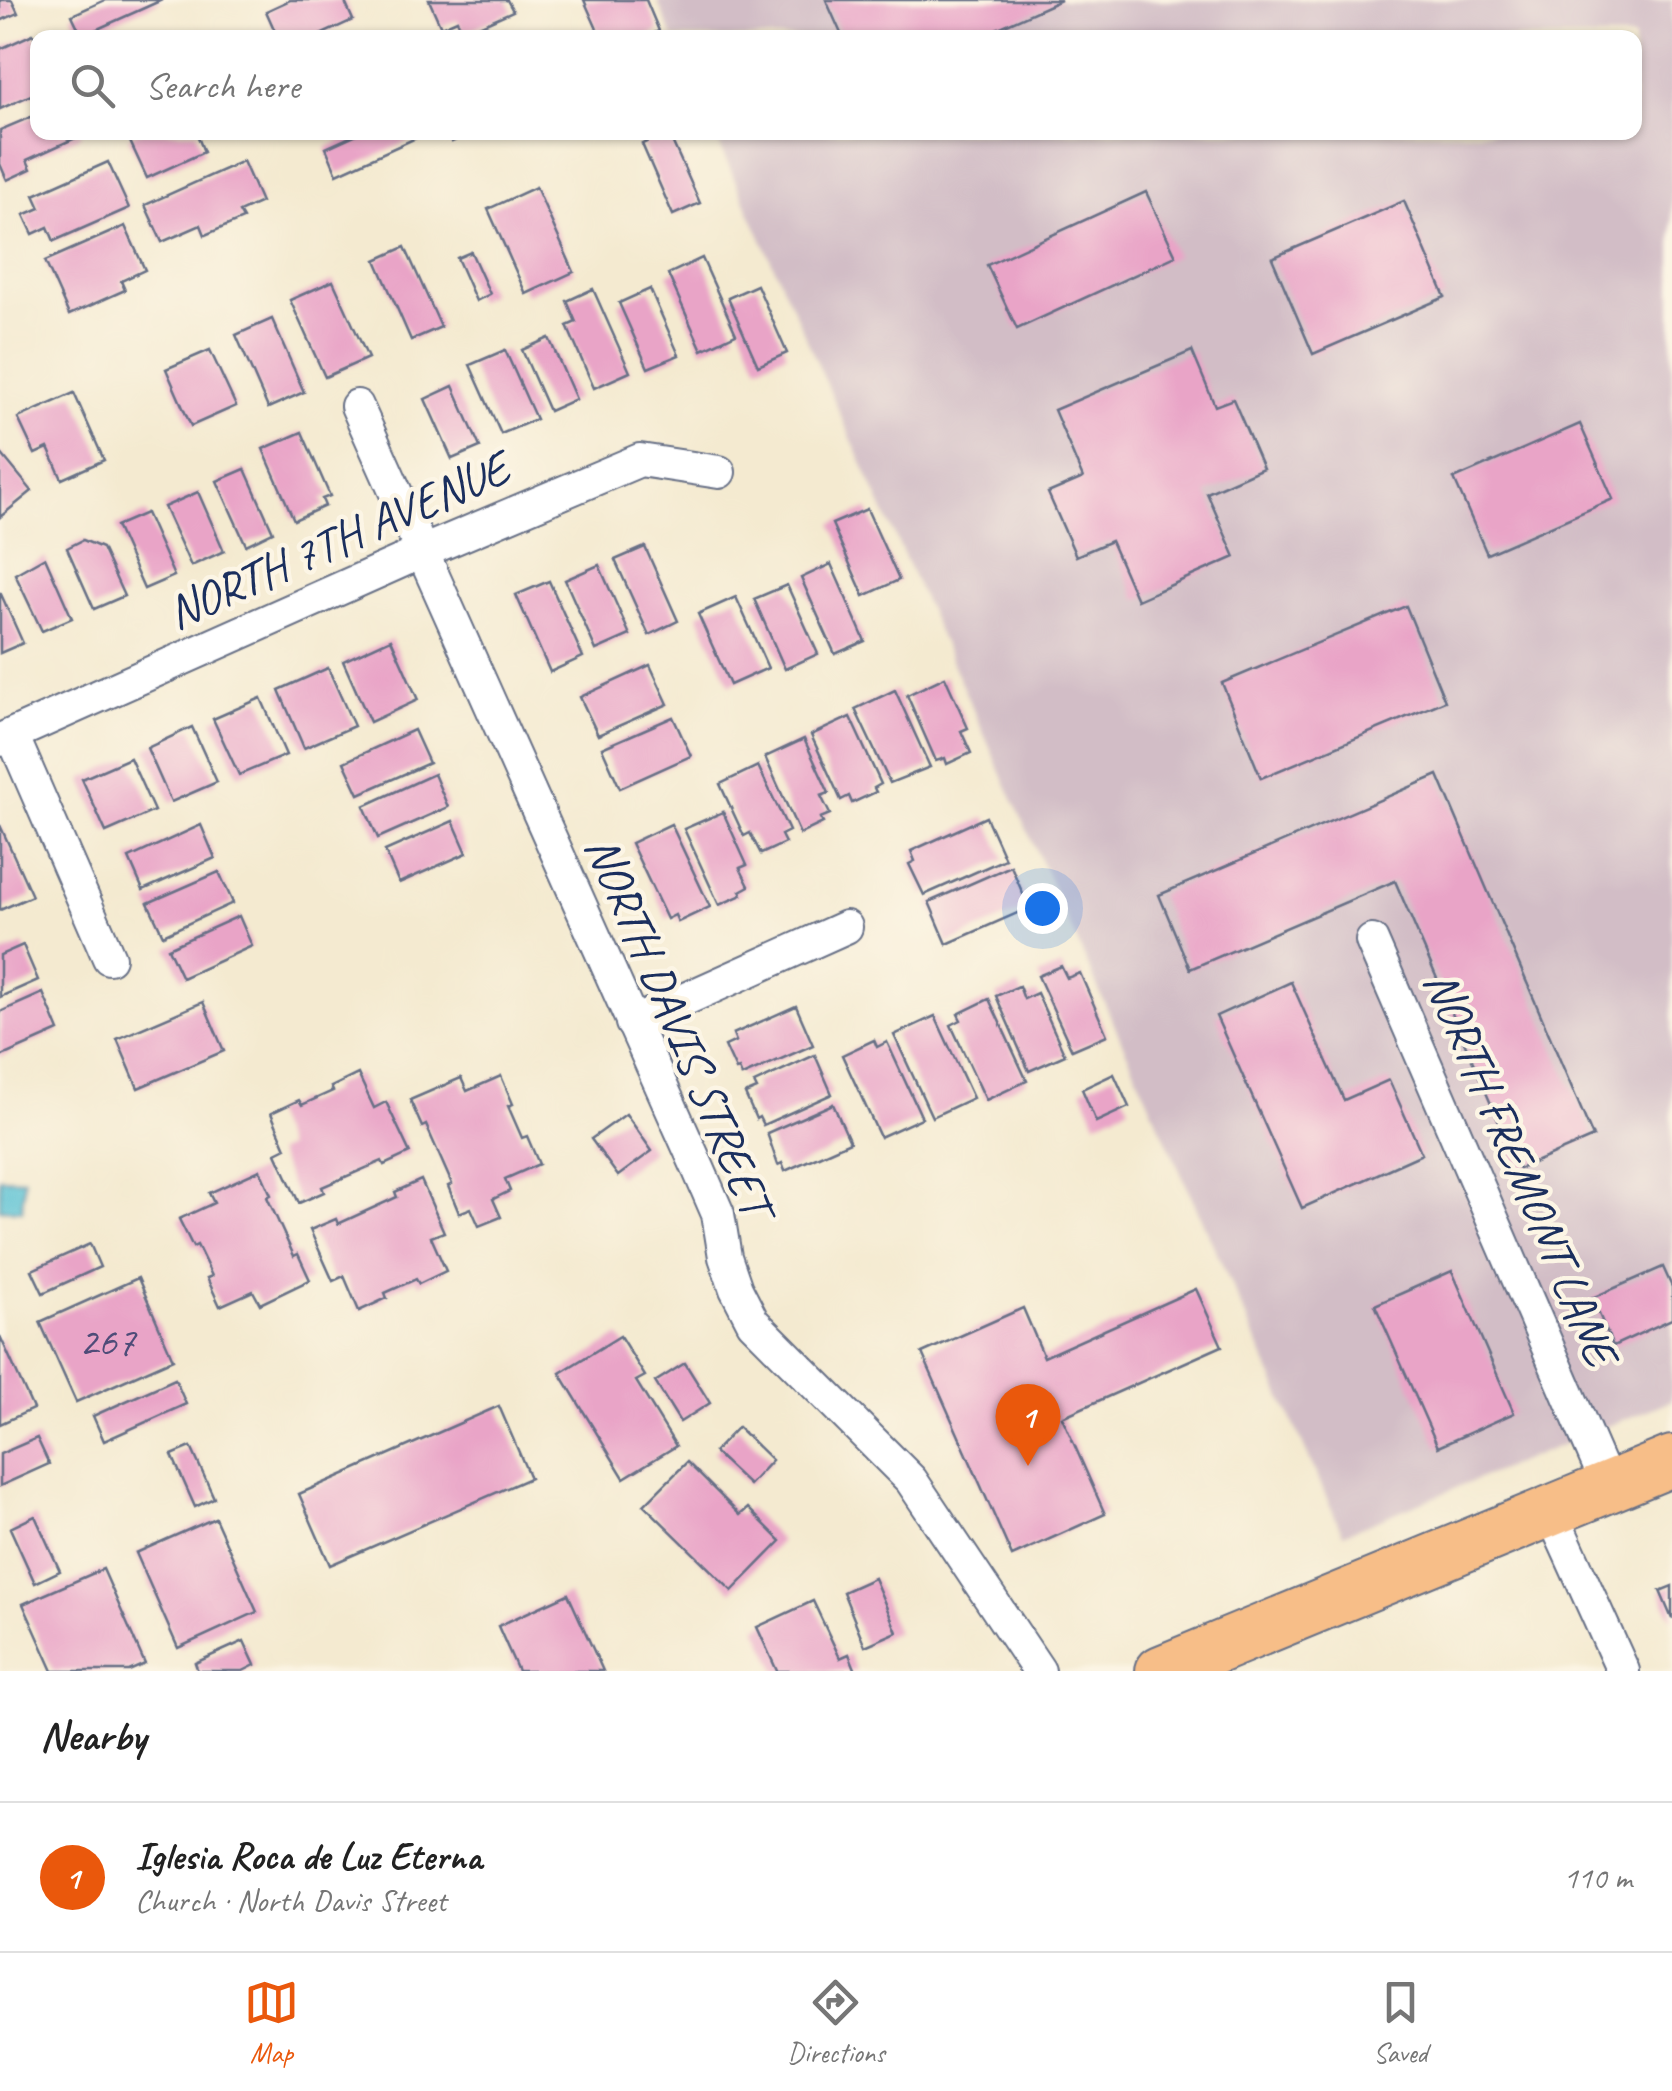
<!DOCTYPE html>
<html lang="en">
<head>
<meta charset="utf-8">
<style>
	:root { --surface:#fff; --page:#f2f2f2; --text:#222; --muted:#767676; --line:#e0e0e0; --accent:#ea580c }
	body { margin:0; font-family:Caveat,sans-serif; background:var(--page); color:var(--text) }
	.you { position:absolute; left:1042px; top:908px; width:35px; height:35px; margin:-25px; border:8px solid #fff; border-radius:50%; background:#1a73e8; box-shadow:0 0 0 15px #1a73e833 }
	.badge { display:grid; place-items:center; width:65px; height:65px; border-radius:50%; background:var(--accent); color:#fff; font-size:32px; font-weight:700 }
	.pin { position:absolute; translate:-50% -82px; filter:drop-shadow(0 2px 5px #0008) }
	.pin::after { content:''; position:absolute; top:52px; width:35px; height:30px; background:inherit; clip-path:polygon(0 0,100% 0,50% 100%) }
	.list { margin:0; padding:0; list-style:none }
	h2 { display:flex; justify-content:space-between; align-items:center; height:130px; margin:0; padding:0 40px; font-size:42px }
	h2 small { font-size:32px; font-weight:400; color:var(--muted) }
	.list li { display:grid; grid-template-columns:65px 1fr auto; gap:30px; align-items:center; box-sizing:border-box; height:150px; padding:0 40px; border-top:2px solid var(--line) }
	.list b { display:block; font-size:38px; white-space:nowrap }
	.list p { margin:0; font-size:32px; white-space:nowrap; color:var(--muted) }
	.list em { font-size:32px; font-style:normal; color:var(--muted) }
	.icon { flex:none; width:55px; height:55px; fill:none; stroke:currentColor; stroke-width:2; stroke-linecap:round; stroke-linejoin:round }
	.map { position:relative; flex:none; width:1672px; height:1671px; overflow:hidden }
	.search { position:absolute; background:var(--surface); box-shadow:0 2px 8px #0004; left:30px; right:30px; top:30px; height:110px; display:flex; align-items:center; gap:25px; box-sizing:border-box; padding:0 35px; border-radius:20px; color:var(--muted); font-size:38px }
	.sheet { height:280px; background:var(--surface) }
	nav { display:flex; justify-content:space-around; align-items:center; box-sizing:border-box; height:140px; border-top:2px solid var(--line); background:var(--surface); font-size:28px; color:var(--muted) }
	nav a { display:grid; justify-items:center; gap:5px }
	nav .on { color:var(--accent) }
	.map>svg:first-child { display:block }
</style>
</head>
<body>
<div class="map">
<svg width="1672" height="1671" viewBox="0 0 1672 1671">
	<rect width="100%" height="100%" fill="#fcf5e5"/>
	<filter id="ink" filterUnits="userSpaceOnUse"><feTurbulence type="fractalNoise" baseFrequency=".01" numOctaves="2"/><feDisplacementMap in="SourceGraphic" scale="20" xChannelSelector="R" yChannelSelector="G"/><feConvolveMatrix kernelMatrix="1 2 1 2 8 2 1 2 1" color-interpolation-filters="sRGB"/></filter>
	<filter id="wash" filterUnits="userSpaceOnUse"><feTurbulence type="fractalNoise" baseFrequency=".0048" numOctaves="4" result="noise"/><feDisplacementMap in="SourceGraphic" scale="40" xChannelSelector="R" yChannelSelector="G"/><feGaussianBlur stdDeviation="2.25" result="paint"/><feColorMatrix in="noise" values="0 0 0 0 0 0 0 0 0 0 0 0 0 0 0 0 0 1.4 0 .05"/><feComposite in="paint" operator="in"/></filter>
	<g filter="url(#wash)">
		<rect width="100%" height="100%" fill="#f4ead0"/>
		<polygon fill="#d2bdc6" points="657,0 1672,0 1672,1400 1343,1534 714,133 1634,132 1634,38 673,38"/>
		<polygon fill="#57c1d4" stroke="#397899" stroke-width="2.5" points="0,1178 24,1179 22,1210 0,1209"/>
		<g id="blocks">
			<g fill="#e9a4c7">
				<polygon points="0,0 12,0 18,13 0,21"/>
				<polygon points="105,0 162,0 82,36 72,15"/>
				<polygon points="290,0 344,0 353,20 314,38 278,38 266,11"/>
				<polygon points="429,0 507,0 513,11 463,33 457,20 441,27"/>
				<polygon points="584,0 646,0 659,31 644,38 601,38"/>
				<polygon points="826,0 1061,0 976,38 843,38"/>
				<polygon points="33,34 38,44 38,92 0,109 0,49"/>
				<polygon points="38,114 38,132 81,132 82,135 27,160 31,169 7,180 0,164 0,130"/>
				<polygon points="139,132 196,132 204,152 147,178 128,137"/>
				<polygon points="361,132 416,132 418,137 337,174 326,148"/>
				<polygon points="448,132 473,132 452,142"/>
				<polygon points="668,132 700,203 673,215 642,144"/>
				<polygon points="243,161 261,202 239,212 243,219 205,235 201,225 162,242 145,205"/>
				<polygon points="108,162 129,208 54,241 48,227 33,234 24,215 40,208 34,195"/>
				<polygon points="536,187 574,272 526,294 488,209"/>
				<polygon points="1146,192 1176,256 1017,329 987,265"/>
				<polygon points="1404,201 1445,297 1313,354 1272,258"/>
				<polygon points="125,226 145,270 121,281 125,290 69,315 45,261"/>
				<polygon points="405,247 441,327 411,340 376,260"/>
				<polygon points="471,252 490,294 476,301 457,258"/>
				<polygon points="702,258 736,334 702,350 668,274"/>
				<polygon points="333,281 368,358 325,377 290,300"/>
				<polygon points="757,285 787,353 758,366 728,298"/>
				<polygon points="593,289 630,372 594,388 567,326 576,322 567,301"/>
				<polygon points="650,289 679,355 648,368 619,303"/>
				<polygon points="272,319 304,392 268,408 236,335"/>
				<polygon points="549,338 576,399 549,411 522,350"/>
				<polygon points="210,350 236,406 191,426 166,369"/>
				<polygon points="505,350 536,419 501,434 470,365"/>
				<polygon points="1192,351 1215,406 1233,399 1263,468 1207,493 1235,557 1137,600 1111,541 1076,556 1048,493 1083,478 1054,410"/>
				<polygon points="453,386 480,447 452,459 425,399"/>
				<polygon points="74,393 104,460 62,479 48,448 35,454 18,418"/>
				<polygon points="1580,424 1613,499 1487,554 1454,479"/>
				<polygon points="302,432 330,496 322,499 325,506 294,520 263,449"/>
				<polygon points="0,452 32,491 0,517"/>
				<polygon points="245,469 273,532 246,545 217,481"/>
				<polygon points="198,492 224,551 191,566 164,507"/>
				<polygon points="867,509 899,580 864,596 832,524"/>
				<polygon points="146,513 174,576 144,589 116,526"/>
				<polygon points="83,540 102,548 124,596 94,609 67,548"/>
				<polygon points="645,547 678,621 649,635 615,560"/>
				<polygon points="45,557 72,618 42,631 15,574"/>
				<polygon points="831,564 865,641 835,654 801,578"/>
				<polygon points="599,565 630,635 596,650 565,580"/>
				<polygon points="549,581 583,657 550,672 516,595"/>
				<polygon points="787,585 818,654 785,669 754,599"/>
				<polygon points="0,592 23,643 0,653"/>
				<polygon points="736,597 768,668 730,685 698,614"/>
				<polygon points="1406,606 1445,701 1261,778 1222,683"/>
				<polygon points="391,639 418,700 370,722 343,661"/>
				<polygon points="650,665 668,704 598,735 580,697"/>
				<polygon points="328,668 354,726 304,748 279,690"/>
				<polygon points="945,677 968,728 961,731 971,753 947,764 945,758 936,761 907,695"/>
				<polygon points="895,690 930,767 890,783 855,709"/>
				<polygon points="261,698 286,755 239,775 213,719"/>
				<polygon points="673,717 691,756 620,788 602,748"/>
				<polygon points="850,717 881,784 874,788 876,792 852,803 849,796 841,800 811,735"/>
				<polygon points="192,727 217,782 171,802 147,748"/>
				<polygon points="414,730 429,763 359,794 344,762"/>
				<polygon points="804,739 829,793 821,796 830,814 820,818 823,823 800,834 765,757"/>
				<polygon points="130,758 154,811 106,832 82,779"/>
				<polygon points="758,766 789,831 781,835 785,843 761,854 750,833 744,836 720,784"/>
				<polygon points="434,774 448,807 378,838 364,806"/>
				<polygon points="1438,775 1593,1137 1519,1169 1395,881 1190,969 1159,895"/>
				<polygon points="723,812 747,865 740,868 749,886 740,891 742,895 719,905 684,829"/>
				<polygon points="986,817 1005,859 924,895 909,864 915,861 911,851"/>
				<polygon points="453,821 467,853 399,883 385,851"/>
				<polygon points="671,824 710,907 678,922 675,915 667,919 631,843"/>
				<polygon points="0,825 32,896 0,910"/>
				<polygon points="201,825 215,858 143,890 129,858"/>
				<polygon points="1011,866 1029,908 947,944 929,902"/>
				<polygon points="219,872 233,903 163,935 148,903"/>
				<polygon points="239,916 252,946 182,978 168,948"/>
				<polygon points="23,945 38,980 0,997 0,955"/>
				<polygon points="1061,966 1067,978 1080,973 1107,1035 1072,1050 1038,976"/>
				<polygon points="1291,982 1344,1100 1389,1080 1422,1154 1302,1208 1216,1016"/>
				<polygon points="1019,986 1024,999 1037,993 1065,1055 1029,1071 996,996"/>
				<polygon points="43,993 59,1031 0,1057 0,1012"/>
				<polygon points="989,999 1027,1081 986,1100 951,1025 961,1020 958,1014"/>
				<polygon points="203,1002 224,1051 138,1088 117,1039"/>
				<polygon points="796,1006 813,1045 742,1076 739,1069 736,1070 725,1046 736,1041 733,1034"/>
				<polygon points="935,1016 973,1098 932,1117 894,1035"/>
				<polygon points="874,1040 877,1047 887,1042 922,1118 880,1137 842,1055"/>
				<polygon points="815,1055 832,1094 763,1125 759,1117 756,1119 745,1094 757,1089 754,1083"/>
				<polygon points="358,1074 374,1108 386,1102 410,1153 384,1165 382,1161 322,1187 324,1192 299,1203 276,1153 286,1148 271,1113 299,1100 302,1105 333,1091 331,1087"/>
				<polygon points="1114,1074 1129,1107 1096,1122 1082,1089"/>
				<polygon points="501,1076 513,1104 508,1106 522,1138 527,1136 539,1164 505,1179 510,1191 493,1199 501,1217 479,1226 471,1208 459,1213 448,1186 452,1184 426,1125 422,1127 410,1100 461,1078 467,1091"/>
				<polygon points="833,1104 850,1142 785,1171 782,1163 778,1165 767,1133"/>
				<polygon points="626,1114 652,1151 618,1176 591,1139"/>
				<polygon points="260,1170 271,1195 267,1197 294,1256 298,1254 310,1280 260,1304 253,1291 220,1306 207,1278 212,1276 197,1245 193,1247 179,1219 214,1203 209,1193"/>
				<polygon points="421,1180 444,1232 431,1237 446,1271 419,1284 416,1279 385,1293 387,1298 359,1311 344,1276 333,1281 310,1230 336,1219 338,1224 397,1197 395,1192"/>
				<polygon points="90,1244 100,1267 43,1293 32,1270"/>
				<polygon points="1663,1267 1672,1287 1672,1319 1613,1346 1592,1298"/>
				<polygon points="1452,1271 1514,1413 1438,1447 1375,1305"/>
				<polygon points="138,1278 173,1359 76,1402 40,1322"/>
				<polygon points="1196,1289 1222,1346 1062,1417 1105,1514 1012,1556 922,1353 1023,1308 1044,1357"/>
				<polygon points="0,1336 33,1409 0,1424"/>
				<polygon points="620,1336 645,1376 636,1381 676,1446 624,1478 560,1373"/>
				<polygon points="685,1363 710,1403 680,1422 655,1382"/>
				<polygon points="175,1379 186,1404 104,1441 93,1416"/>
				<polygon points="499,1406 530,1478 330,1565 299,1494"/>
				<polygon points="738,1427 772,1460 749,1485 714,1452"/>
				<polygon points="37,1438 49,1464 0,1486 0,1454"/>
				<polygon points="191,1447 214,1498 195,1507 172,1455"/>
				<polygon points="687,1462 740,1515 748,1508 781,1541 732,1591 644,1505"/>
				<polygon points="35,1516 60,1571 35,1583 10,1528"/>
				<polygon points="215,1518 257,1612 178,1648 136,1553"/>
				<polygon points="103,1569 145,1664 129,1671 53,1671 23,1604"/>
				<polygon points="874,1578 897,1632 865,1646 843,1592"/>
				<polygon points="1672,1586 1672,1619 1660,1591"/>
				<polygon points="568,1594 603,1671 518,1671 498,1626"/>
				<polygon points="813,1601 840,1658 849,1654 856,1671 777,1671 757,1627"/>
				<polygon points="244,1641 255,1665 243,1671 198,1671 195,1663"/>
			</g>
		</g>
	</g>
	<g filter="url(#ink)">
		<use href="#blocks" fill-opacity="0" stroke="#677086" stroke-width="2.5"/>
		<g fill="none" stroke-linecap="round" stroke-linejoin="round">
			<g stroke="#677086" stroke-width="36">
				<g id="street">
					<polyline points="357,406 698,1168 718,1214 725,1257 736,1289 753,1322 911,1480 1039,1671"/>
					<polyline points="12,735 109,958"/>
					<polyline points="0,740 422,552 640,460 719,472"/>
					<polyline points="1372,941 1608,1486"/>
					<polyline points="632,1023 846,927"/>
					<polyline points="1550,1510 1623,1671"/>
				</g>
			</g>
			<g stroke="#677086" stroke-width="54">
				<polyline id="primary" points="1161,1671 1672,1461"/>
			</g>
			<use href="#street" stroke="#fff" stroke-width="32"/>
			<use href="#primary" stroke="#f7be88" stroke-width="50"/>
		</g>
	</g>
	<g text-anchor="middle" stroke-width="9" stroke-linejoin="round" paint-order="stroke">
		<g font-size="42" fill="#4e4c78">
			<text x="107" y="1355">267</text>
		</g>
		<g font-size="48" fill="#1b2f5e" stroke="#fcf5e5">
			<text transform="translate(337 539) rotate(-24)" y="17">NORTH 7TH AVENUE</text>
			<text transform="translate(680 1025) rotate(67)" y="17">NORTH DAVIS STREET</text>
			<text transform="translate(1522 1167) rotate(67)" y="17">NORTH FREMONT LANE</text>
		</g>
	</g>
</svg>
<div class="you"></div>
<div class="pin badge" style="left:1028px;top:1466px">1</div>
<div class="search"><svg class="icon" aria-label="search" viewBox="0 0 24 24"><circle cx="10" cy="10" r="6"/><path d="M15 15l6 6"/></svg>Search here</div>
</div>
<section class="sheet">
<h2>Nearby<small></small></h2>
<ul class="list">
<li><span class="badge">1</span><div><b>Iglesia Roca de Luz Eterna</b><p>Church · North Davis Street</p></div><em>110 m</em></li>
</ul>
</section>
<nav>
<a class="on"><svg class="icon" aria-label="map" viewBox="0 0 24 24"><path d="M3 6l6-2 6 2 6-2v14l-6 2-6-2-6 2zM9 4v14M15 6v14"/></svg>Map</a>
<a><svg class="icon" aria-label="directions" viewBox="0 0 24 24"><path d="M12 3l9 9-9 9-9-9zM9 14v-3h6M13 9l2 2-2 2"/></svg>Directions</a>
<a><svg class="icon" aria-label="saved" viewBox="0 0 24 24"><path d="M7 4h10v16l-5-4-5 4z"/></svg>Saved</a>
</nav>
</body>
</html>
